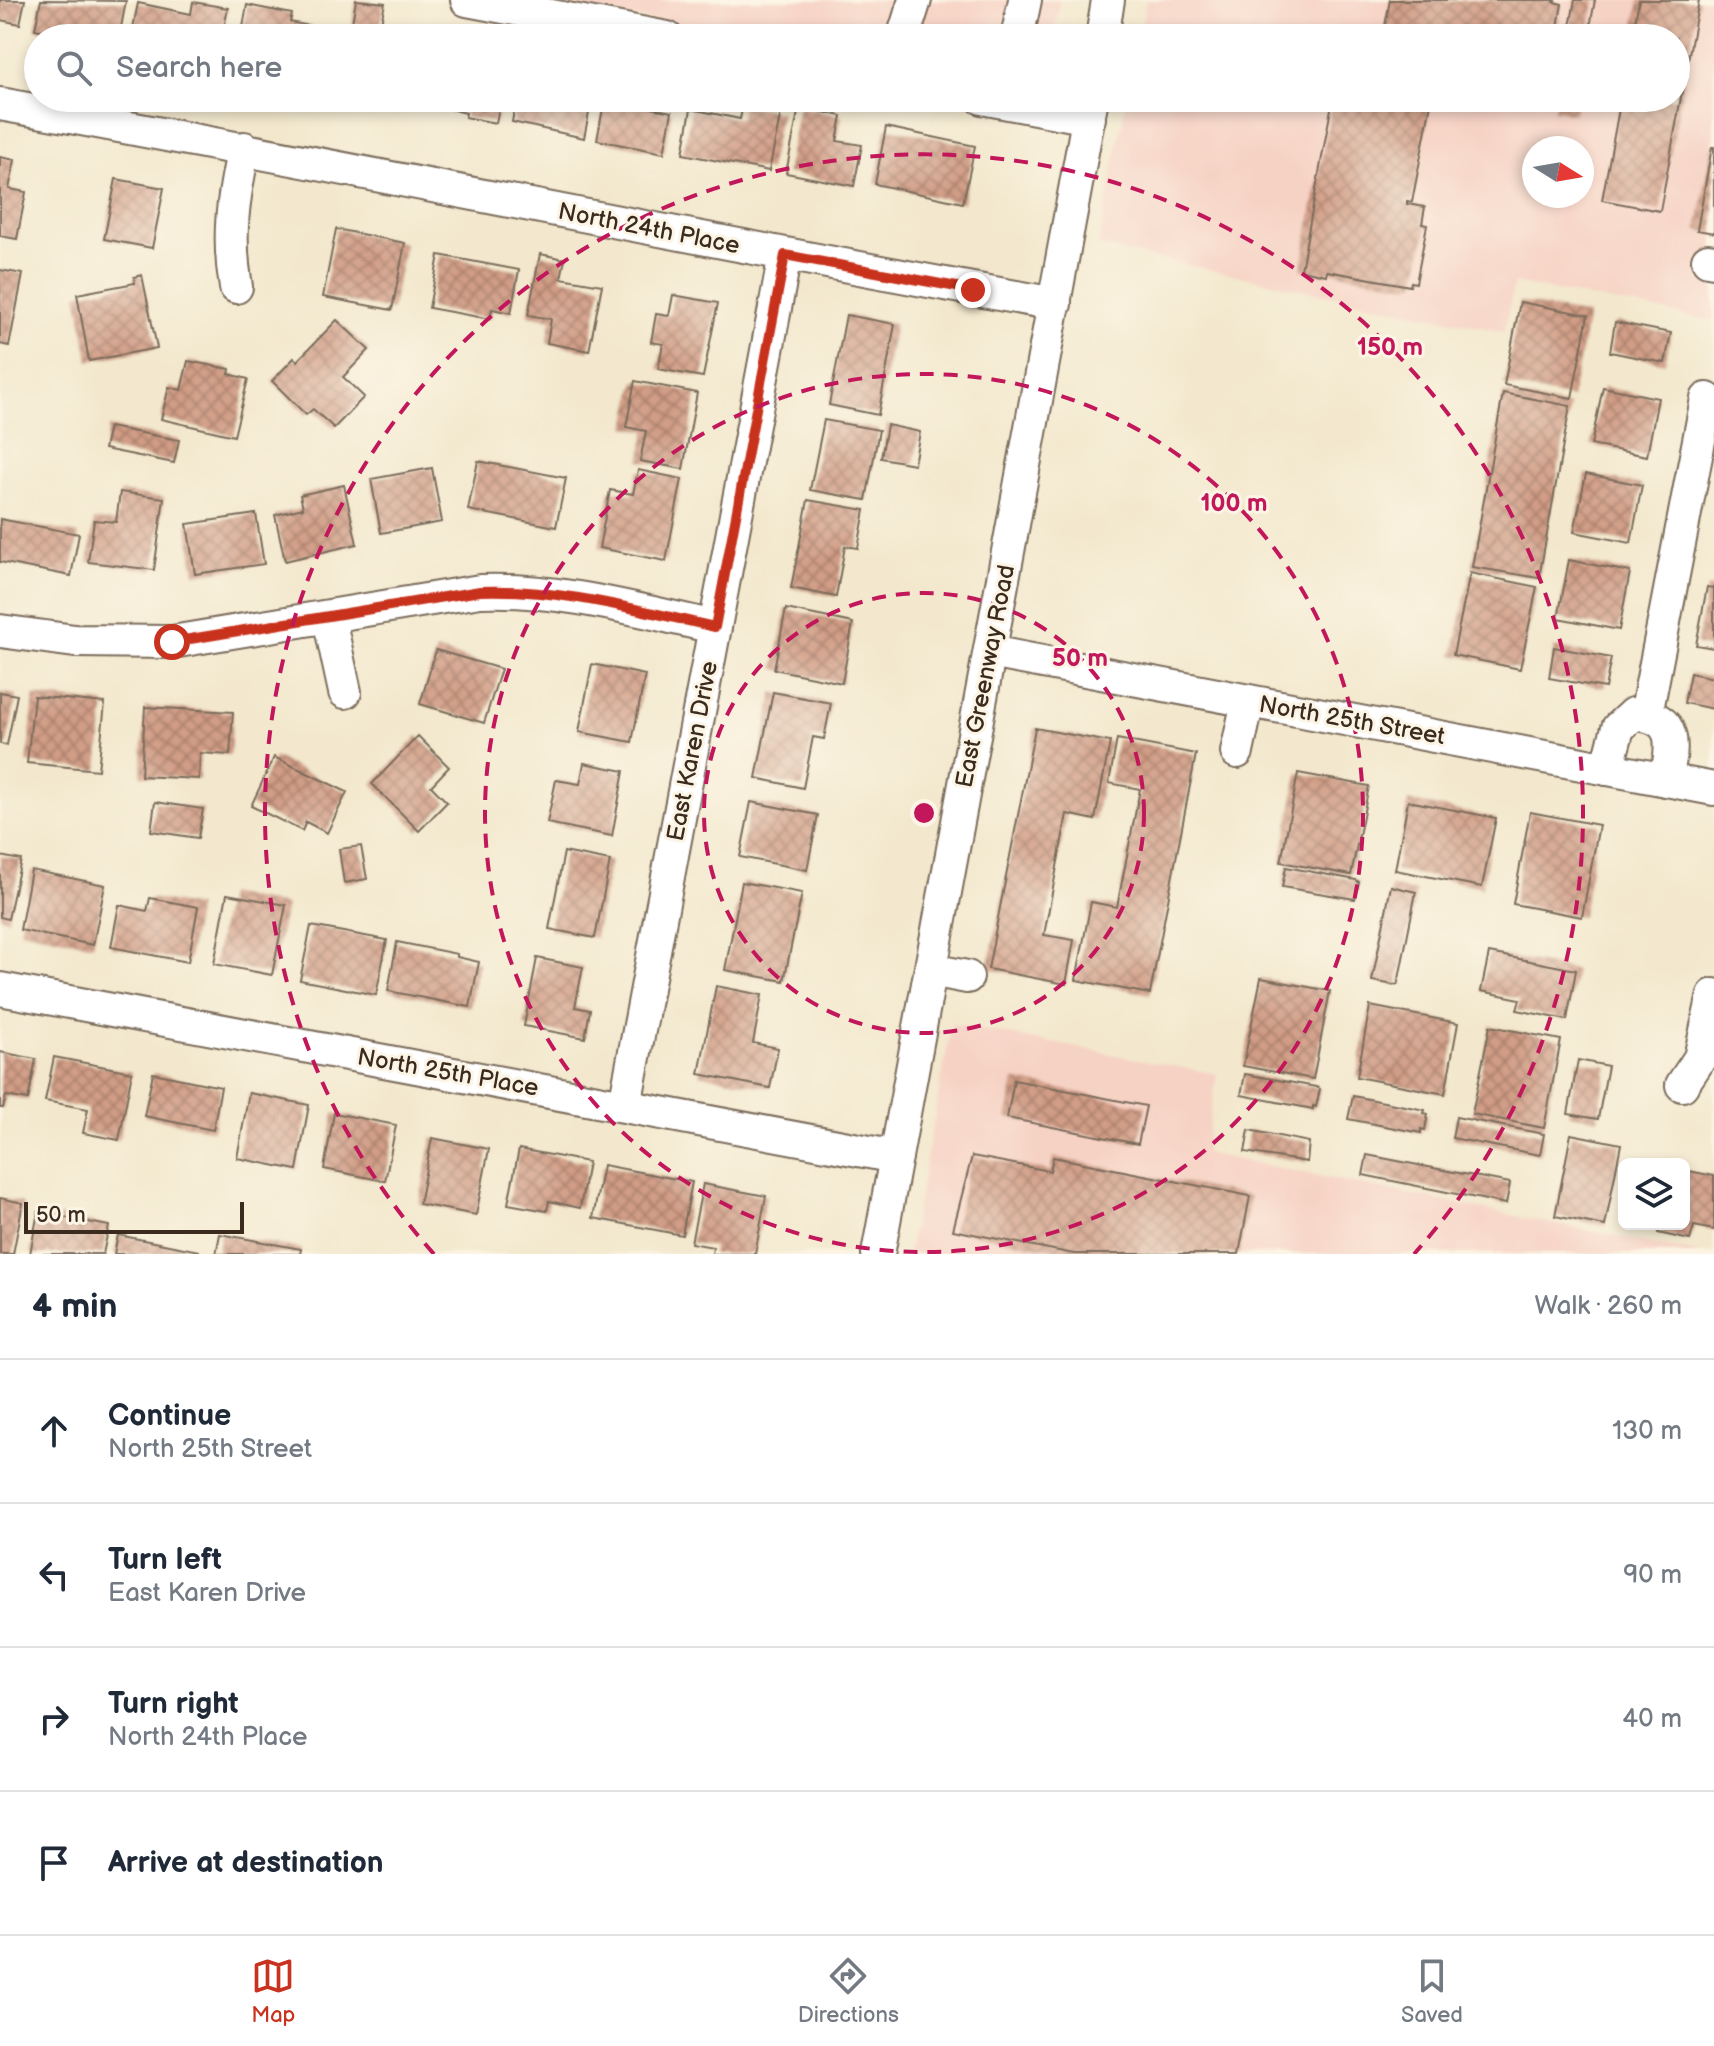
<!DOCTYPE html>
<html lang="en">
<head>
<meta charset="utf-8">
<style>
	:root { --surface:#fff; --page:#f2f2f3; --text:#1f2937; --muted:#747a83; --line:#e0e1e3; --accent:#c8321e }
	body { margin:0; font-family:"Balsamiq Sans",sans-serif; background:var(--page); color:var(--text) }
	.controls { position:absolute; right:24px; bottom:24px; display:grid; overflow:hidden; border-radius:12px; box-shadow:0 4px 12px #0003 }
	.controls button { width:72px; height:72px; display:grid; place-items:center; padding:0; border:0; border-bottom:2px solid var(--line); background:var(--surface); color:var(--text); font:40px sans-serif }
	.compass { position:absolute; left:1522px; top:136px; width:72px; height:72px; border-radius:50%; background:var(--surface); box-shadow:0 4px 12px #0003; rotate:101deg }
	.scale { position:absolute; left:24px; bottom:20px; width:220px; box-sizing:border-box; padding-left:8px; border:4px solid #3b2a1e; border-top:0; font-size:22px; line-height:28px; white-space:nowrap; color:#3b2a1e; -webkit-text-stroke:6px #fcf5e5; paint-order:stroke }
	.stop { position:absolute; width:24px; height:24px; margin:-18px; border:6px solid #c8321e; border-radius:50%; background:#fff }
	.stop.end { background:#c8321e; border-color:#fff; box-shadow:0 2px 8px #0008 }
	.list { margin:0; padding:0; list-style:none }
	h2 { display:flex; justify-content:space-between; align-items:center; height:104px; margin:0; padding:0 32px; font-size:34px }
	h2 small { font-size:26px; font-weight:400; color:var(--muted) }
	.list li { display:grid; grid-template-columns:52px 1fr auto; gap:24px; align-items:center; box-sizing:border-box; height:144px; padding:0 32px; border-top:2px solid var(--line) }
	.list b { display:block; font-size:30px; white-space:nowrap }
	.list p { margin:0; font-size:26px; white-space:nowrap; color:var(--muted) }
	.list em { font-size:26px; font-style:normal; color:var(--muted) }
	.icon { flex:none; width:44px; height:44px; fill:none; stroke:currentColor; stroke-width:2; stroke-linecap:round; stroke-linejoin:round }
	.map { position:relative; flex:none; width:1714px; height:1254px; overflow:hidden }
	.search { position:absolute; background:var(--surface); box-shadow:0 4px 12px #0003; left:24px; right:24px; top:24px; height:88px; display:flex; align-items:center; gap:20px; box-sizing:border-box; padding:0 28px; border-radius:44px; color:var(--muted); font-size:30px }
	.sheet { height:680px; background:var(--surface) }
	nav { display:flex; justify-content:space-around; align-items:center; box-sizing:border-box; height:112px; border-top:2px solid var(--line); background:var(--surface); font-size:22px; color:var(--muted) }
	nav a { display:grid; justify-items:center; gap:4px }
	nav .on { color:var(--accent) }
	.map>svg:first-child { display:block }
</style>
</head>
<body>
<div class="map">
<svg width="1714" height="1254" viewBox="0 0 1714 1254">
	<defs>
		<pattern id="building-cross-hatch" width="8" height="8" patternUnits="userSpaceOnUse" patternTransform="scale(2)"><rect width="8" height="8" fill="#d19d86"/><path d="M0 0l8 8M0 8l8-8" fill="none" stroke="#ab806d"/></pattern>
	</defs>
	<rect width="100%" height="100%" fill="#fcf5e5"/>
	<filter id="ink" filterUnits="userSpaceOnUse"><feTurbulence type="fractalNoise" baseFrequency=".0125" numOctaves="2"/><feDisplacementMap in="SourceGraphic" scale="16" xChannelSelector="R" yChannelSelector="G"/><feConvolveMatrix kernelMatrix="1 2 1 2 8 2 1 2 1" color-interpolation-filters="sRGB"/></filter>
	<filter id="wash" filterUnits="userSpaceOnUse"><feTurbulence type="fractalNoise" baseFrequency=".006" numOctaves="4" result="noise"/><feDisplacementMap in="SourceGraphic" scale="32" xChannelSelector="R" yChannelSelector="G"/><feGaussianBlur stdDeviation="1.8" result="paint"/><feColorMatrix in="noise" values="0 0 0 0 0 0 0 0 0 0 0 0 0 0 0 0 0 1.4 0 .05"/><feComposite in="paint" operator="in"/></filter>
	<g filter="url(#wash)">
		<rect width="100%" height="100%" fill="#f3e8cd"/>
		<g fill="#f6d2c4" fill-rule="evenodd">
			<polygon points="535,0 1060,0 1053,38 752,38"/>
			<path d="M1146 0H1714V321L1514 283 1504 332 1098 246 1127 98H1676V38H1139ZM1534 148H1582V196H1534Z"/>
			<polygon points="952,1024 1217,1074 1205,1153 1703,1254 908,1254"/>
		</g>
		<g id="blocks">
			<g fill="url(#building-cross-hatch)">
				<polygon points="0,0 25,0 20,24 0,20"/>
				<polygon points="41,0 126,1 119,38 80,38 35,29"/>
				<polygon points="356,0 385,3 380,28 352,23"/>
				<polygon points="1390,0 1555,0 1554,2 1562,4 1556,38 1449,38 1385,26"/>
				<polygon points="1575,0 1595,0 1588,38 1568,38"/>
				<polygon points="1639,0 1699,0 1660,211 1602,200 1621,98 1676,98 1676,38 1632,38"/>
				<polygon points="193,2 228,8 222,38 131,38 138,3 191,14"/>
				<polygon points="247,5 292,14 290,22 315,27 313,38 241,38"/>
				<polygon points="338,27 389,37 389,38 336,38"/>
				<polygon points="407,98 501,98 496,123 465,117 466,113"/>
				<polygon points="516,98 592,98 584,138 512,122"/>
				<polygon points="605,98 648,98 646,107 672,112 664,153 597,140"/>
				<polygon points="1333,98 1432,98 1412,202 1407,201 1407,204 1425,207 1422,224 1427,225 1416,283 1411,282 1410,286 1327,271 1326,275 1301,270"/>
				<polygon points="1556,98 1577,98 1574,114 1554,110"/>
				<polygon points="743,105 781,112 769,171 683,154 691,109 740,119"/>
				<polygon points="799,107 842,116 837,141 862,145 854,186 786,173"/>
				<polygon points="886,127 975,146 963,203 875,184"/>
				<polygon points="1712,147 1714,147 1714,233 1697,230"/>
				<polygon points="0,157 15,160 9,189 26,192 17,239 0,236"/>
				<polygon points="116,179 164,188 152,248 104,239"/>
				<polygon points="336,229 405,243 392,310 323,297"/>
				<polygon points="540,254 565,259 561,278 602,285 589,351 547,343 551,319 528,315"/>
				<polygon points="439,255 519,270 511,313 492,309 490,319 429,308"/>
				<polygon points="0,270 23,274 9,346 0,344"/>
				<polygon points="142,275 157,348 89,361 77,294 135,283 134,277"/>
				<polygon points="673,295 718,303 703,377 658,369 663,344 651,342 656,314 669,316"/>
				<polygon points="1520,302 1588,315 1572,398 1504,385"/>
				<polygon points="846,315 895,324 878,415 829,405"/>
				<polygon points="337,320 369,350 343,377 364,397 334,428 313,409 306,415 272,381 294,358 297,361"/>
				<polygon points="1615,322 1671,333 1665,363 1610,352"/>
				<polygon points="188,361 230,369 229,374 248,379 234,436 161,419 169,387 181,390"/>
				<polygon points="635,381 697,393 683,469 640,461 646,431 626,427"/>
				<polygon points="1603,387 1658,398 1647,456 1591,445"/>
				<polygon points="1503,393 1570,406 1539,578 1472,567"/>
				<polygon points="824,420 879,430 866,500 810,490"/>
				<polygon points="887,425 920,432 914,464 881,458"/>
				<polygon points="109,427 179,440 174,463 104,449"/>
				<polygon points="478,461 566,478 556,527 468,510"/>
				<polygon points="432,468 442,522 381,533 371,479"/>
				<polygon points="638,470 682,479 666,561 599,548 610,490 633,494"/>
				<polygon points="1586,474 1642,485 1631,543 1574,532"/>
				<polygon points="344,485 357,544 285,561 275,515 303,508 300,495"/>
				<polygon points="120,492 164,498 154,570 88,562 94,520 116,522"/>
				<polygon points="808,500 865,510 858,548 845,546 836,597 791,588"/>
				<polygon points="256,514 264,564 195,574 187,524"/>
				<polygon points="0,519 79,534 71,576 0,562"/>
				<polygon points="1569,560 1630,572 1619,630 1558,618"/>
				<polygon points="1470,573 1537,587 1520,669 1453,655"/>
				<polygon points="1707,587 1714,588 1714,648 1696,645"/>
				<polygon points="786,609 853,623 842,683 774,669"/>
				<polygon points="1554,647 1611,658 1605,688 1549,678"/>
				<polygon points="436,650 501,669 484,723 420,704"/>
				<polygon points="592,664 645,675 632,742 579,732"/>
				<polygon points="1690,673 1714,678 1714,709 1684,703"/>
				<polygon points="0,692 17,695 7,745 0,744"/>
				<polygon points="773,692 831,703 824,739 813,737 803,788 756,778"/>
				<polygon points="34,696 105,703 98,770 27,763"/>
				<polygon points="145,707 233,712 230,755 200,753 199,779 141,776"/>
				<polygon points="1035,728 1110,742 1095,820 1067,814 1044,935 1074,940 1066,984 988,969"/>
				<polygon points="418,736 449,767 431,786 447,802 419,831 372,784"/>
				<polygon points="1117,739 1196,754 1150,994 1076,980 1091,902 1117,907 1140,789 1109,783"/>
				<polygon points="274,757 347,792 327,833 306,822 302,831 251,806"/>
				<polygon points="584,763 624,771 612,836 547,823 556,780 580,784"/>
				<polygon points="1298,773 1369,786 1351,875 1281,862"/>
				<polygon points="1408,801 1496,818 1482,887 1395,870"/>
				<polygon points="155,802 203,809 198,838 151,831"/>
				<polygon points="751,802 818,815 807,870 740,857"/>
				<polygon points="1530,812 1599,825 1582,917 1513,904"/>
				<polygon points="361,846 367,879 344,883 339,849"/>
				<polygon points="564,852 610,861 595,938 549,929"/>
				<polygon points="0,856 21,860 8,919 0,917"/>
				<polygon points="1286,867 1356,880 1359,882 1355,899 1282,887"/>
				<polygon points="31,870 105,885 93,945 20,930"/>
				<polygon points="742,882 802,893 784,981 725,970"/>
				<polygon points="1391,886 1416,892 1398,984 1394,985 1372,981"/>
				<polygon points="227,894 286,905 272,975 214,964"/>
				<polygon points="150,898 198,907 188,962 111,947 119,905 147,911"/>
				<polygon points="311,926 387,940 376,995 300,980"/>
				<polygon points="397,942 457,954 457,957 479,962 470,1007 388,991"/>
				<polygon points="1489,953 1576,970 1567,1020 1517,1010 1520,999 1481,991"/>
				<polygon points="537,958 583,967 575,1007 590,1010 585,1038 524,1026"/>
				<polygon points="1261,978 1330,991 1313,1079 1243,1066"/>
				<polygon points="716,986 762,995 753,1043 778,1048 770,1088 699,1074"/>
				<polygon points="1370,1006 1458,1023 1445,1094 1357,1077"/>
				<polygon points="1490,1026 1561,1040 1544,1128 1472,1114"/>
				<polygon points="0,1052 36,1059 28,1100 6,1096 3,1108 0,1108"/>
				<polygon points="54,1057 132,1072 119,1140 83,1133 88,1109 45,1101"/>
				<polygon points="1578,1060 1608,1066 1598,1119 1568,1114"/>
				<polygon points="153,1073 221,1087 213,1130 144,1116"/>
				<polygon points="1245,1074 1316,1087 1320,1089 1316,1107 1313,1106 1313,1109 1241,1095"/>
				<polygon points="1014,1080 1146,1106 1138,1144 1007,1118"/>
				<polygon points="249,1093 309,1105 297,1170 237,1158"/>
				<polygon points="1353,1096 1425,1110 1424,1113 1428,1114 1425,1130 1421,1129 1421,1133 1348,1119"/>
				<polygon points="334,1113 396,1125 385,1181 324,1169"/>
				<polygon points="1456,1117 1544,1134 1540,1155 1452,1138"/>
				<polygon points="1249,1130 1309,1142 1307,1162 1245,1152"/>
				<polygon points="1571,1134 1621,1144 1605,1226 1555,1216"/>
				<polygon points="432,1138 489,1149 476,1215 419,1204"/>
				<polygon points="519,1149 588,1162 580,1208 549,1201 547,1211 508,1204"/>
				<polygon points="1367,1155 1510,1183 1506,1204 1363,1175"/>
				<polygon points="972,1156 1050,1171 1053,1157 1250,1196 1239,1254 1074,1254 953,1230"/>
				<polygon points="603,1165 692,1182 682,1235 593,1218"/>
				<polygon points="1684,1170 1714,1176 1714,1230 1694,1226 1690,1240 1658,1233 1660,1224 1684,1224"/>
				<polygon points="703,1184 766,1196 755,1254 712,1254 713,1247 691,1243"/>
				<polygon points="0,1198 23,1203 13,1254 0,1254"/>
				<polygon points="38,1212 109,1226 103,1254 30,1254"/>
				<polygon points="220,1234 301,1249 300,1254 216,1254"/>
				<polygon points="118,1235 199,1251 198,1254 114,1254"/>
			</g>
		</g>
	</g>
	<g filter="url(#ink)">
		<use href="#blocks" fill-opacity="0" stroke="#7b6c5b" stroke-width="2"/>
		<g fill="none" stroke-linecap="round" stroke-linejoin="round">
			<g stroke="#7b6c5b" stroke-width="36">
				<g id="minor">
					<polyline points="467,0 667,38"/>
					<polyline points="903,38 915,0"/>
					<polyline points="1017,38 1025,0"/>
					<polyline points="1102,38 1108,0"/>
					<polyline points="982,98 1089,118"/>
					<path d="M0 104C352 168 702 241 1055 304"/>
					<polyline points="1708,260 1714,261"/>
					<path d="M236 287C227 236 233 198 244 148"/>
					<polyline points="329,618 345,692"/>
					<path d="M0 631 75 641 172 642 480 591C560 588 637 610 715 627"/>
					<polyline points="990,652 1714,789"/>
					<polyline points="1646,715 1707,399"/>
					<polyline points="1237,752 1248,701"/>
					<path d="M1607 769 1618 728 1633 714C1679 716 1673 746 1666 780"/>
					<polyline points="931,970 967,977"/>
					<polyline points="0,989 896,1157"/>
					<polyline points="1682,1085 1700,1058 1714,995"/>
					<polyline points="625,1105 785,255"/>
					<polyline points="878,1254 1092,98"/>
				</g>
			</g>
			<use href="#minor" stroke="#fff" stroke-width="32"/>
		</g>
	</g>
	<g fill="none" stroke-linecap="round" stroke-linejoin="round" filter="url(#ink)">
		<path stroke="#c8321e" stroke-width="10" d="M172 642 480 591C560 588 637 610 715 627L785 255 973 290"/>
	</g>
	<g fill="none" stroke="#c2185b" stroke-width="4" stroke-dasharray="14 10">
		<circle cx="924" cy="813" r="220"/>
		<circle cx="924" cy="813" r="439"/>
		<path d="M434 1254A659 659 0 1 1 1414 1254"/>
	</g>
	<g text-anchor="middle" stroke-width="6" stroke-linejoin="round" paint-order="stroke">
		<g font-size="24" fill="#3b2a1e" stroke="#fcf5e5">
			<text transform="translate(649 228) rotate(11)" y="8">North 24th Place</text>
			<text transform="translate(985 676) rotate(-79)" y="8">East Greenway Road</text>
			<text transform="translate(1352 720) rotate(10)" y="8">North 25th Street</text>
			<text transform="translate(692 751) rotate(-79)" y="8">East Karen Drive</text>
			<text transform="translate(448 1072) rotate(10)" y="8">North 25th Place</text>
		</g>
	</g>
	<circle cx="924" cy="813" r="12" fill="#c2185b" stroke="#fcf5e5" stroke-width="4"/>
	<g font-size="24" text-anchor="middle" font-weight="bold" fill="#c2185b" stroke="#fcf5e5" stroke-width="6" stroke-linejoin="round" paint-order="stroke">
		<text x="1390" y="355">150 m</text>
		<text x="1234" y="511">100 m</text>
		<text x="1080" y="666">50 m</text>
	</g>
</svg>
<div class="controls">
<button><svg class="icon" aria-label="layers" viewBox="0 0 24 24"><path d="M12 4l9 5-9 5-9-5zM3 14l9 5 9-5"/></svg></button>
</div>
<svg class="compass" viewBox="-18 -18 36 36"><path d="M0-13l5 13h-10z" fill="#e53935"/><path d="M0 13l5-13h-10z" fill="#747a83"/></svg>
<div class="scale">50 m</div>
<div class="stop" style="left:172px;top:642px"></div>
<div class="stop end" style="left:973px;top:290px"></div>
<div class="search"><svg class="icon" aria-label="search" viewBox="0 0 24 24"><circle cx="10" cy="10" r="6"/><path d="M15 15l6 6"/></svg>Search here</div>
</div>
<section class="sheet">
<h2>4 min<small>Walk · 260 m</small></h2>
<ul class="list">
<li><svg class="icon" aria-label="ahead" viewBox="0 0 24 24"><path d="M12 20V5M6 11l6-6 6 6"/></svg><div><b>Continue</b><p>North 25th Street</p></div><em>130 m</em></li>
<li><svg class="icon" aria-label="left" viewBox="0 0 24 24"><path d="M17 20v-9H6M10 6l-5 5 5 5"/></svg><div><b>Turn left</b><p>East Karen Drive</p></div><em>90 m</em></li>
<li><svg class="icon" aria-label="right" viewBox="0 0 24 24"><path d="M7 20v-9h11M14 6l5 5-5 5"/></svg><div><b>Turn right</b><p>North 24th Place</p></div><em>40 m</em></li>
<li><svg class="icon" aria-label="arrive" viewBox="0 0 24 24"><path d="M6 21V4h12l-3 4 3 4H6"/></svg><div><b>Arrive at destination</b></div></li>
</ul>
</section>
<nav>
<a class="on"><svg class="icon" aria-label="map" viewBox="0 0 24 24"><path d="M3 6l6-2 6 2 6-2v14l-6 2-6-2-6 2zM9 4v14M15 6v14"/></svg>Map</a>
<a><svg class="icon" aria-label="directions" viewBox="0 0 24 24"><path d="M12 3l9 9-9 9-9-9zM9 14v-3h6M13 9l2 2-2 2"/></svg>Directions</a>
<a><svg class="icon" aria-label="saved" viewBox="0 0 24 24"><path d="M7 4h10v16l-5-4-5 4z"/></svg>Saved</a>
</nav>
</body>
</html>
